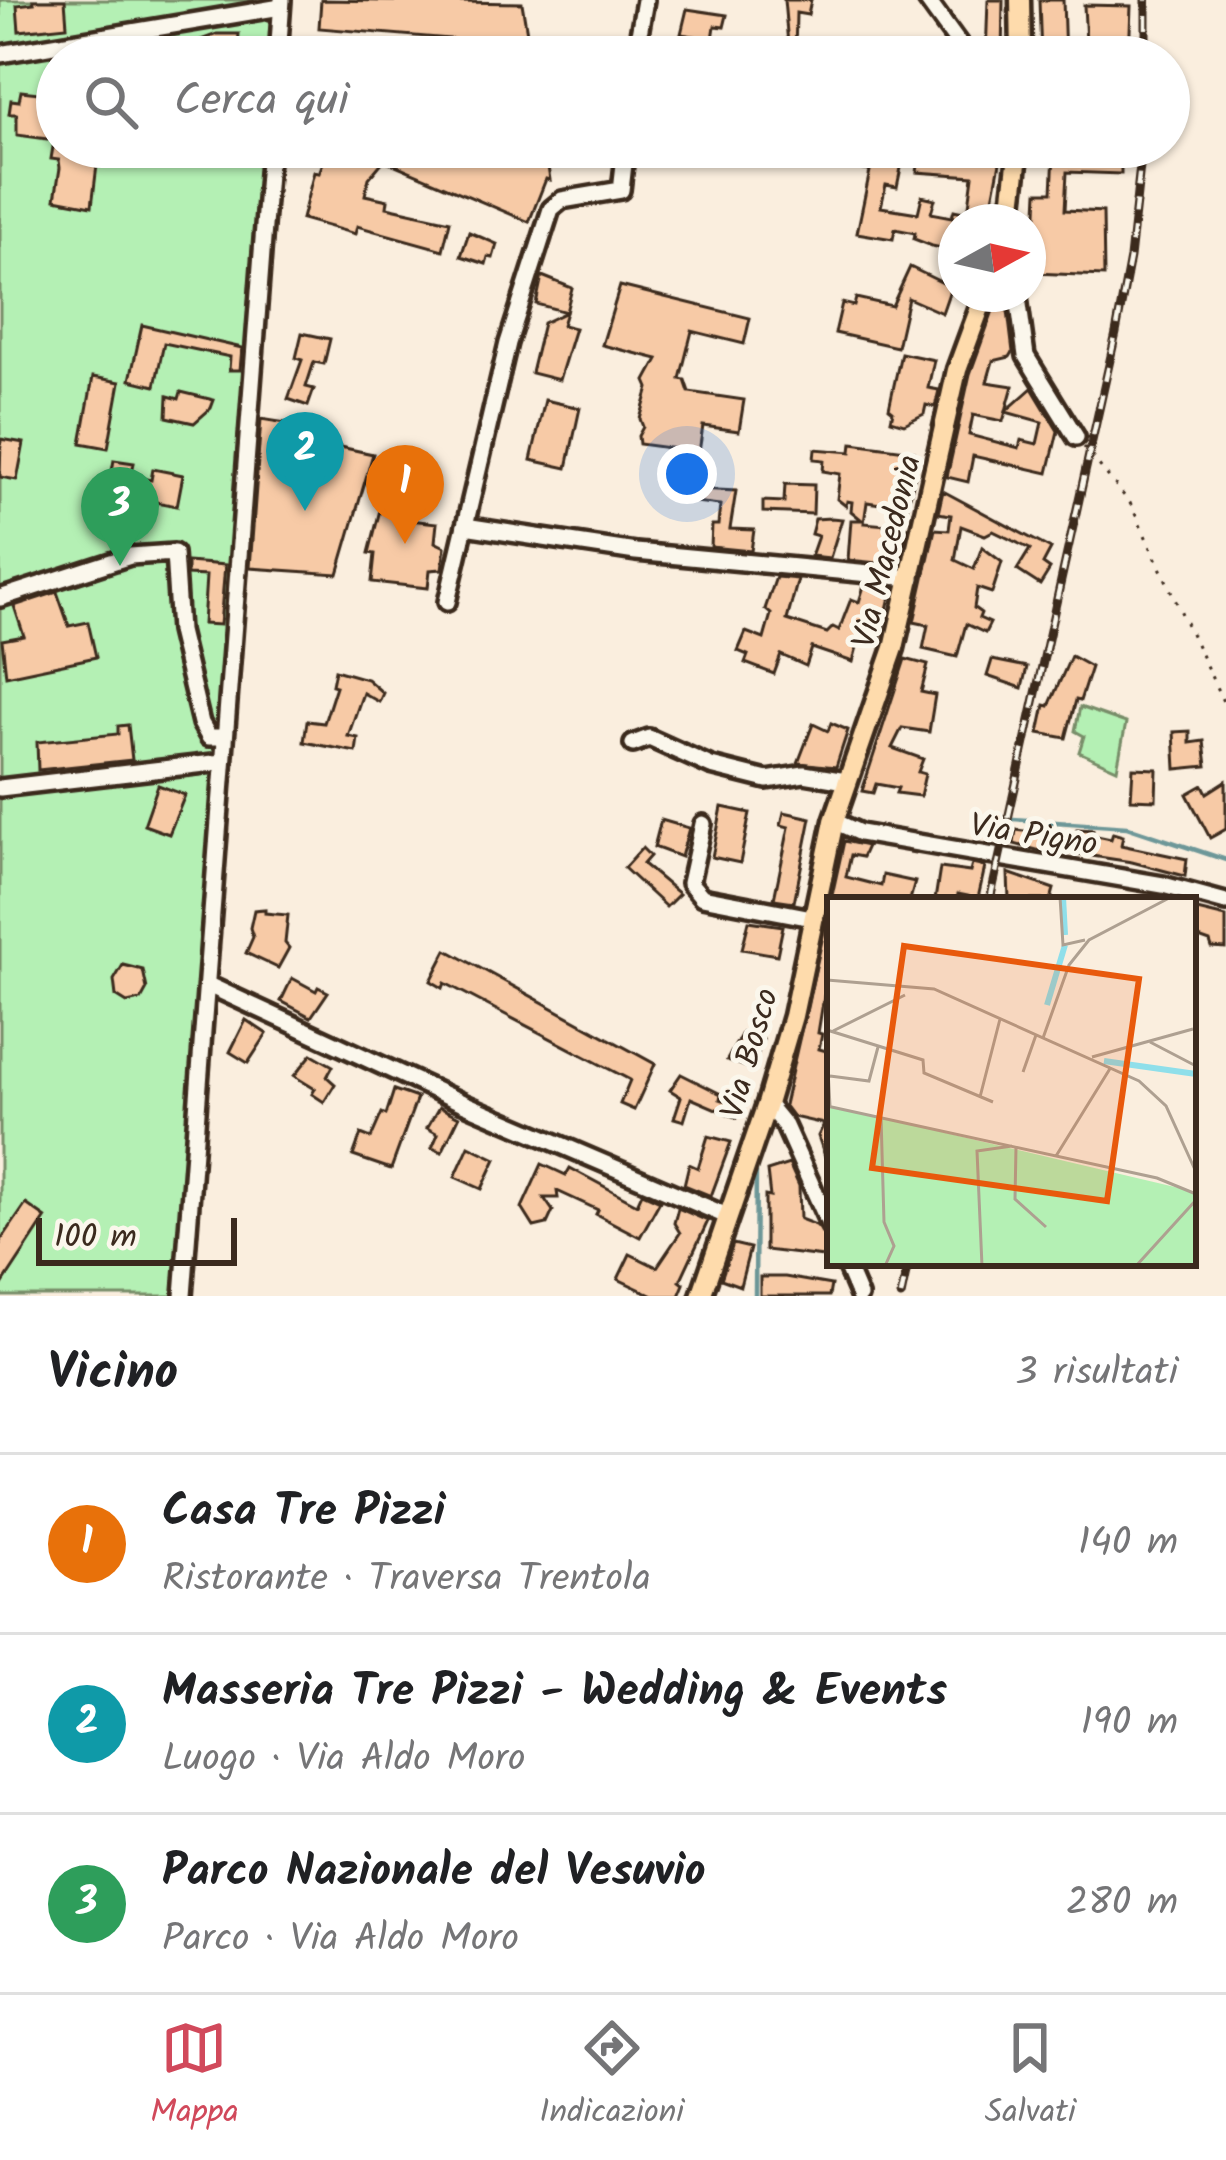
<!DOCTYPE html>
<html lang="it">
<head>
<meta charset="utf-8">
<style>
	:root { --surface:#fff; --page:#f6f6f6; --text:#202124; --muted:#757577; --line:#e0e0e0; --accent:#d1495b }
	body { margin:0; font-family:Kalam,sans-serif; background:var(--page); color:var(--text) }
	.compass { position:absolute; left:938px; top:204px; width:108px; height:108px; border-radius:50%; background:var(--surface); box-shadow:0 3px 9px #0004; rotate:82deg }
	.scale { position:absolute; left:36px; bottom:30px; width:201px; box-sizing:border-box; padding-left:12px; border:6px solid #3b2a1e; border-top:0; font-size:33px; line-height:42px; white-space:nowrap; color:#3b2a1e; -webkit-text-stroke:9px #fbf7ec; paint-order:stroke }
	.you { position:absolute; left:687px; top:474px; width:42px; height:42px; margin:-30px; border:9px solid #fff; border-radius:50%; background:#1a73e8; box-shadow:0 0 0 18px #1a73e833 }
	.badge { display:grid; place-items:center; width:78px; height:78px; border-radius:50%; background:var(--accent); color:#fff; font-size:39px; font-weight:700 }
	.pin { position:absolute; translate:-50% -99px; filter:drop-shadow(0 3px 6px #0008) }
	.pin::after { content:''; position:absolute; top:63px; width:42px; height:36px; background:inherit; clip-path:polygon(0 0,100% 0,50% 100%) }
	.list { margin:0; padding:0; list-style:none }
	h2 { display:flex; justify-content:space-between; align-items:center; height:156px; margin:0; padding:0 48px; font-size:51px }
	h2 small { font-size:39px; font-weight:400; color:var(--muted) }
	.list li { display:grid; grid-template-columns:78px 1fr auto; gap:36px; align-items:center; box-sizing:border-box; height:180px; padding:0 48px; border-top:3px solid var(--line) }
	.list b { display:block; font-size:45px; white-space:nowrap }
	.list p { margin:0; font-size:39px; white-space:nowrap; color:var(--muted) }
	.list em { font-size:39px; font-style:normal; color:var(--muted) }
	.icon { flex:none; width:66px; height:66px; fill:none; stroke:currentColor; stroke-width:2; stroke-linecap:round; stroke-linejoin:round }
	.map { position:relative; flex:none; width:1226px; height:1296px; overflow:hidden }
	.search { position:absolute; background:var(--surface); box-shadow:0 3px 9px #0004; left:36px; right:36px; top:36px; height:132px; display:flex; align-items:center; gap:30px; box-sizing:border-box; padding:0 42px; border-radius:66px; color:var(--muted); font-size:45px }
	.sheet { height:696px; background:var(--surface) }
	nav { display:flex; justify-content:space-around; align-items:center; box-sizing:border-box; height:168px; border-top:3px solid var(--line); background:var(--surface); font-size:33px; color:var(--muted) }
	nav a { display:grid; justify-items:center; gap:6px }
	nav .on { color:var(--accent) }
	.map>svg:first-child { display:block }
</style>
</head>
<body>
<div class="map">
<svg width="1226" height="1296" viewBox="0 0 1226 1296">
	<rect width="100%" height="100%" fill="#faeede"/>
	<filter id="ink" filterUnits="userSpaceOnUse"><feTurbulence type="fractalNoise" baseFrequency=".00833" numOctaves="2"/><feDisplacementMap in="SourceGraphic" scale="24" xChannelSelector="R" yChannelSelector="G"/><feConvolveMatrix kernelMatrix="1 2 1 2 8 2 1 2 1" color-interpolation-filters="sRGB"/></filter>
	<g filter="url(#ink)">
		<g fill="#b4f0b4" stroke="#788d69" stroke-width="3">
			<polygon points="0,0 286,0 282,57 57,57 57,147 276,147 188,1296 0,1296"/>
			<polygon points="1080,707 1126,723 1117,769 1079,752 1084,736 1075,731"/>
		</g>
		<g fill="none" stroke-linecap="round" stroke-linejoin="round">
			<g stroke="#6d9798" stroke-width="4.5">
				<polyline points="1013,819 1127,827 1226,860"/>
				<polyline points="755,1296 756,1162"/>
			</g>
		</g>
		<g fill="#f7caa6" stroke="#3b2a1e" stroke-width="3" fill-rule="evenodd">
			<polygon points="33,0 65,0 67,26 19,31 17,5 34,3"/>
			<polygon points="321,0 522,3 531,57 471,57 475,41 319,28"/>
			<polygon points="784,0 811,0 808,15 796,13 795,55 789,55"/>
			<polygon points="988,0 1003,0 1002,57 986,57"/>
			<polygon points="1039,0 1063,0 1065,57 1041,57"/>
			<polygon points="1084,5 1131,6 1129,57 1100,57 1101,43 1086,43"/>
			<polygon points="687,9 727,15 724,27 715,26 713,39 681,34"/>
			<polygon points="217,34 239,34 237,57 199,57 198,41"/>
			<polygon points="21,91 57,95 55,140 17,135 17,114 9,114 11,100 19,101"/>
			<polygon points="53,147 80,147 79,154 98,157 92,206 55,199 60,168 59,160 51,159"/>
			<polygon points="329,147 545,147 550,180 546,179 529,222 384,160 369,178 365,195 388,200 387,207 450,221 443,250 357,226 355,234 302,219 314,172 319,173"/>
			<polygon points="867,147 898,147 897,162 902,163 897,187 886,185 881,207 918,213 922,196 935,199 931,213 952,217 954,210 968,213 973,176 917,172 921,147 959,147 958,156 988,159 989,147 1003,147 992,204 985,203 983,215 990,217 989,222 956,222 956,251 932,246 914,239 915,233 895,229 893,239 857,233 870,171 864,170"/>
			<polygon points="1081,147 1121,151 1121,174 1067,172 1065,210 1103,212 1104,276 1034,273 1038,192 1052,192 1054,154 1081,155"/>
			<polygon points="469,232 497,244 493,258 488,257 486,264 461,256"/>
			<polygon points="910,267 951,287 942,313 908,298 897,347 835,333 842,303 854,306 856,298 892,306"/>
			<polygon points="542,276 572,288 566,312 536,304"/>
			<polygon points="620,286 750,318 744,344 692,331 680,379 685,380 689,392 744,400 739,431 703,426 699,452 639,444 638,436 643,427 640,419 649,388 646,381 658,359 602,345"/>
			<path d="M995 305 1008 311 1013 352 1010 357 993 361 987 382 1013 386 1006 411 1032 388 1058 431 1048 473 973 456 968 482 947 477 970 374ZM1006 412 1042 422 1037 444 1021 440 1019 448 969 435 973 415 1003 421Z"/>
			<polygon points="566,312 562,325 575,328 559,380 531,373 543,323"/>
			<polygon points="142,325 242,348 240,370 229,370 230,357 164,343 155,386 130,380"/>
			<polygon points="302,333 330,339 324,364 314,362 306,387 314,389 308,406 288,399 302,360 296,358"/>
			<polygon points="901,353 934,360 928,388 939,390 935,407 926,405 924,414 904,424 891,420 893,411 889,408"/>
			<polygon points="93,377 120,382 108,448 81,443"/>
			<polygon points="181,392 214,400 211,408 194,423 167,417 168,396 179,399"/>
			<polygon points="545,400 580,408 567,468 531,460"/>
			<polygon points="261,419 323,429 321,443 373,454 338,574 250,568"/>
			<polygon points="1,439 24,443 17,480 0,477"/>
			<polygon points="852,443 914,451 911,470 901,468 915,476 907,508 867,502 864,523 908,527 898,565 848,560 851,520 862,520 851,511 852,502 847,501 846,506 837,499 840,474 823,471 824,460 814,459 815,449 851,452"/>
			<polygon points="114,460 134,463 131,476 151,480 153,469 183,475 177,506 108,493"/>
			<polygon points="785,484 814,485 813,514 763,512 763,501 784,502"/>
			<polygon points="697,489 736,491 730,529 754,530 751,551 711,547 712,525 718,525 720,505 695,502"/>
			<polygon points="943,491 1051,549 1043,564 1050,569 1040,585 1017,570 1030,549 993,531 985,535 961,526 955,560 974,569 982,547 1002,562 992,593 977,588 974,608 981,613 979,618 990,623 985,633 966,624 957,657 923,649 928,625 914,622 935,529 949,530 951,515 938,513"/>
			<polygon points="382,502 402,504 400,519 437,523 435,542 445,547 442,569 430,570 428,588 372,582 375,554 369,553"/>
			<polygon points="831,518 842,519 830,558 811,556 818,536 811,534 815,519"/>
			<polygon points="187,562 225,565 220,625 203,624 206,576 187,575"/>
			<polygon points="776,577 798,579 787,620 827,633 833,627 839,630 851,599 859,602 864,586 892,588 879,644 859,639 853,662 812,648 806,666 781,655 774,674 745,663 748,655 738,651 746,632 764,639 771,614 765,609"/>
			<polygon points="57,592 69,626 88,622 96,657 6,676 2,640 24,636 14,606"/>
			<polygon points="1071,656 1091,667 1080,701 1076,700 1066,738 1039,733 1045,705 1049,706"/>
			<polygon points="905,659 928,665 921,692 935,695 929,732 902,728 892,748 923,759 918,772 925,774 920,796 896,793 898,788 876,784 873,793 862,791"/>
			<polygon points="992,660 1027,667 1022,688 987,676"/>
			<polygon points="335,670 367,679 383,693 379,702 363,693 348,736 358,738 356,752 304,742 307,721 324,723 336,686 332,685"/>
			<polygon points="831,723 848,730 836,767 798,763 813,724 828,731"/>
			<polygon points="128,725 132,760 38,770 37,742 118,734 118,726"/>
			<polygon points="1190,731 1190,743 1204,741 1207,766 1176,769 1174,732"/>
			<polygon points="1133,768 1157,769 1156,800 1131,799"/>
			<polygon points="1226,781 1226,829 1210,838 1187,794 1203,785 1207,793"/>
			<polygon points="158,785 185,795 169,834 144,825"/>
			<polygon points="722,807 750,813 740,863 712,857"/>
			<polygon points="784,812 811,818 794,902 774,899 789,827 781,825"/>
			<polygon points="661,820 689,828 681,857 654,847"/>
			<polygon points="1077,829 1093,830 1092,835 1111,839 1113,833 1123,836 1121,845 1187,859 1185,876 1132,862 1052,850 1052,854 1014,844 1016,830 1077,838"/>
			<polygon points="844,841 867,846 862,857 851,855 846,877 881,886 883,875 915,882 910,900 831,900"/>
			<polygon points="642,848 650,856 643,864 679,894 666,907 624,868"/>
			<polygon points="972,864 985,867 978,898 958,894 957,900 935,900 940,868 970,872"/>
			<polygon points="1008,873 1054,889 1051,900 1009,900"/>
			<polygon points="830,906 830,996 824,996 818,1033 822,1034 819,1049 830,1052 828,1165 818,1136 824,1124 793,1117 784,1105"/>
			<polygon points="265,909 265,913 288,915 285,943 289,948 278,968 246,953 253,937 250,928 254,910"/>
			<polygon points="1193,909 1226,917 1226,949 1212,948 1210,942 1193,936"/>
			<polygon points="749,921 783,926 777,955 742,949"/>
			<polygon points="447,950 655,1064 634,1110 620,1104 630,1080 445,983 443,988 431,981"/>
			<polygon points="123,965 143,970 147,989 141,1000 127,1003 116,996 114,980"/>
			<polygon points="292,978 316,991 318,987 328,992 311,1017 281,1001"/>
			<polygon points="246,1020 267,1034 248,1063 230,1052"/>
			<polygon points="742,1033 763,1040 752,1069 727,1060"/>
			<polygon points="312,1054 333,1066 327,1077 335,1084 324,1102 312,1094 315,1089 294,1076"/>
			<polygon points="681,1074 721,1094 720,1099 742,1106 737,1118 691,1098 684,1121 674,1118 681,1097 670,1090"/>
			<polygon points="394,1090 417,1098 391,1169 353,1156 361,1134 371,1138 382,1113 386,1115"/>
			<polygon points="439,1107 459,1117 442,1152 432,1148 438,1134 427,1128"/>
			<polygon points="708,1136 731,1142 711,1196 684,1185 689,1164 698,1168"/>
			<polygon points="469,1146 496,1159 482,1189 455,1177"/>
			<polygon points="542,1164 566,1175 570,1168 637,1204 642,1193 660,1201 640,1237 596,1214 598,1210 557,1191 558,1198 544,1198 553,1211 547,1224 534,1227 522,1208"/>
			<polygon points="789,1164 799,1186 800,1219 816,1225 829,1238 824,1257 765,1250 765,1196 770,1197 767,1171"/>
			<polygon points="26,1204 46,1218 0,1288 0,1242"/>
			<polygon points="678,1208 708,1221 680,1281 684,1284 679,1296 654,1296 618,1279 630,1254 657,1267 680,1233 674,1223"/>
			<polygon points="733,1244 750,1248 740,1286 721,1279"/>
			<polygon points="760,1277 785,1277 831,1285 829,1296 760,1296"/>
		</g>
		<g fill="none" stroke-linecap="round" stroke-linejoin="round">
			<g stroke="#3b2a1e" stroke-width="24">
				<g id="minor">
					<polyline points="927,0 961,47"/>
					<polyline points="0,54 281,7"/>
					<polyline points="278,57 282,0"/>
					<polyline points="635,57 645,0"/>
					<polyline points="1011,294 1018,297 1026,356 1076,437"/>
					<polyline points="465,526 636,552 912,578"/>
					<polyline points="0,598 130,556 174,553 179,631 201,723 209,737 224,737"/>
					<polyline points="447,602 508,343 551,209 562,200 621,190 626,147"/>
					<polyline points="633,744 649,738 711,766 767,780 804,774 846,781"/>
					<polyline points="0,788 222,762"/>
					<polyline points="834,821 860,833 1163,885 1226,902"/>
					<polyline points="703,824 690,883 702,897 812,918"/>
					<polyline points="208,985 463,1103 727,1216"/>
					<polyline points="767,1104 785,1126 830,1226"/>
					<polyline points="845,1263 859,1296"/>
					<polyline points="183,1296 270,147"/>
				</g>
			</g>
			<g stroke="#3b2a1e" stroke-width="27">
				<g id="major">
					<polyline points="1020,0 1021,57"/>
					<polyline points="1010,222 1019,147"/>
					<polyline points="701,1296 767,1104 793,1016 834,821 894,648 957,370 985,294"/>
				</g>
			</g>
			<polyline stroke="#3b2a1e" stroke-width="3" stroke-dasharray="3 9" stroke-linecap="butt" points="1084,447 1130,503 1226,708"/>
			<use href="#minor" stroke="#fbf7ec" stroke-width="15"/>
			<use href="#major" stroke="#fedbac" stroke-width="18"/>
			<g stroke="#3b2a1e" stroke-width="9">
				<g id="rail">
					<polyline points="1146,57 1146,0"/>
					<polyline points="990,900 1116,333 1130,258 1142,147"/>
					<polyline points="901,1296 908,1263"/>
				</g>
			</g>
			<use href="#rail" stroke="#fbf7ec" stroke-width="4.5" stroke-dasharray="14" stroke-linecap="butt"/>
		</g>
	</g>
	<g text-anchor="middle" stroke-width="10" stroke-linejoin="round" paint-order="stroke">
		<g font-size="33" fill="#3b2a1e" stroke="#fbf7ec">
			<text transform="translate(885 551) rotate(-76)" y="12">Via Macedonia</text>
			<text transform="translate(1034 833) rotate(9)" y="12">Via Pigno</text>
			<text transform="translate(748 1053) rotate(-74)" y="12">Via Bosco</text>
		</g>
	</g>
	<g transform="translate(827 897)">
		<rect width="369" height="369" fill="#faeede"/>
		<path d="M0 208 369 295V369H0Z" fill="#b4f0b4"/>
		<path fill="none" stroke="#8fdfea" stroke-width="6" d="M236 0 238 38M220 108 238 48M277 164 369 177"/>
		<path fill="none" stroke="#aea091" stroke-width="3" d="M233 0 236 48 258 43M0 83 107 92 312 184 339 209 369 275M0 133 96 163 97 176 166 205M6 134 78 98M216 141 242 68 262 43 344 0M323 145 369 169M0 155 3 209M265 160 366 132M196 175 209 138M3 179 42 184 51 150M153 200 173 122M0 209 330 281 369 297M54 220 57 325 67 349 58 369M189 250 188 302 219 330M229 259 284 170M155 369 150 254 185 249M309 369 369 303"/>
		<path fill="#e8590c" fill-opacity="0.15" stroke="#e8590c" stroke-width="6" d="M77 49 312 82 280 304 45 271Z"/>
		<rect width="369" height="369" fill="none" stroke="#3b2a1e" stroke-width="6"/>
	</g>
</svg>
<svg class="compass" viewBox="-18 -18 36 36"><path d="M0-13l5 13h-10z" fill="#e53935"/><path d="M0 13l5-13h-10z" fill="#757577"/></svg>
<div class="scale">100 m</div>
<div class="you"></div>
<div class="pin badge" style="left:405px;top:544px;background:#e8710a">1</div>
<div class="pin badge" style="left:305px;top:511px;background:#0f9aa8">2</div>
<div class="pin badge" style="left:120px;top:566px;background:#2e9e5b">3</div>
<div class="search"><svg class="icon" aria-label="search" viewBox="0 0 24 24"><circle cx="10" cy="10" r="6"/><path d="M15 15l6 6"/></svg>Cerca qui</div>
</div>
<section class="sheet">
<h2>Vicino<small>3 risultati</small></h2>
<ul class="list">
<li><span class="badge" style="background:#e8710a">1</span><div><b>Casa Tre Pizzi</b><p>Ristorante · Traversa Trentola</p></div><em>140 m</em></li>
<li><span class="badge" style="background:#0f9aa8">2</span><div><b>Masseria Tre Pizzi - Wedding &amp; Events</b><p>Luogo · Via Aldo Moro</p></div><em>190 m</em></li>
<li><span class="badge" style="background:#2e9e5b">3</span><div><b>Parco Nazionale del Vesuvio</b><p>Parco · Via Aldo Moro</p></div><em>280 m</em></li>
</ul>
</section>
<nav>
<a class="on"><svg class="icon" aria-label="map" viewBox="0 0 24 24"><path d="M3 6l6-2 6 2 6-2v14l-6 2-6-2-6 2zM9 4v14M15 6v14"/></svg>Mappa</a>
<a><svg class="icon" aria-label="directions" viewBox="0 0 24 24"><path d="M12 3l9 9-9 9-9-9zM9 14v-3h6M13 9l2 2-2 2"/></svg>Indicazioni</a>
<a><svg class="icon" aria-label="saved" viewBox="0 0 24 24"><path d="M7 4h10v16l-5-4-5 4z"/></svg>Salvati</a>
</nav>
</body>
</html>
